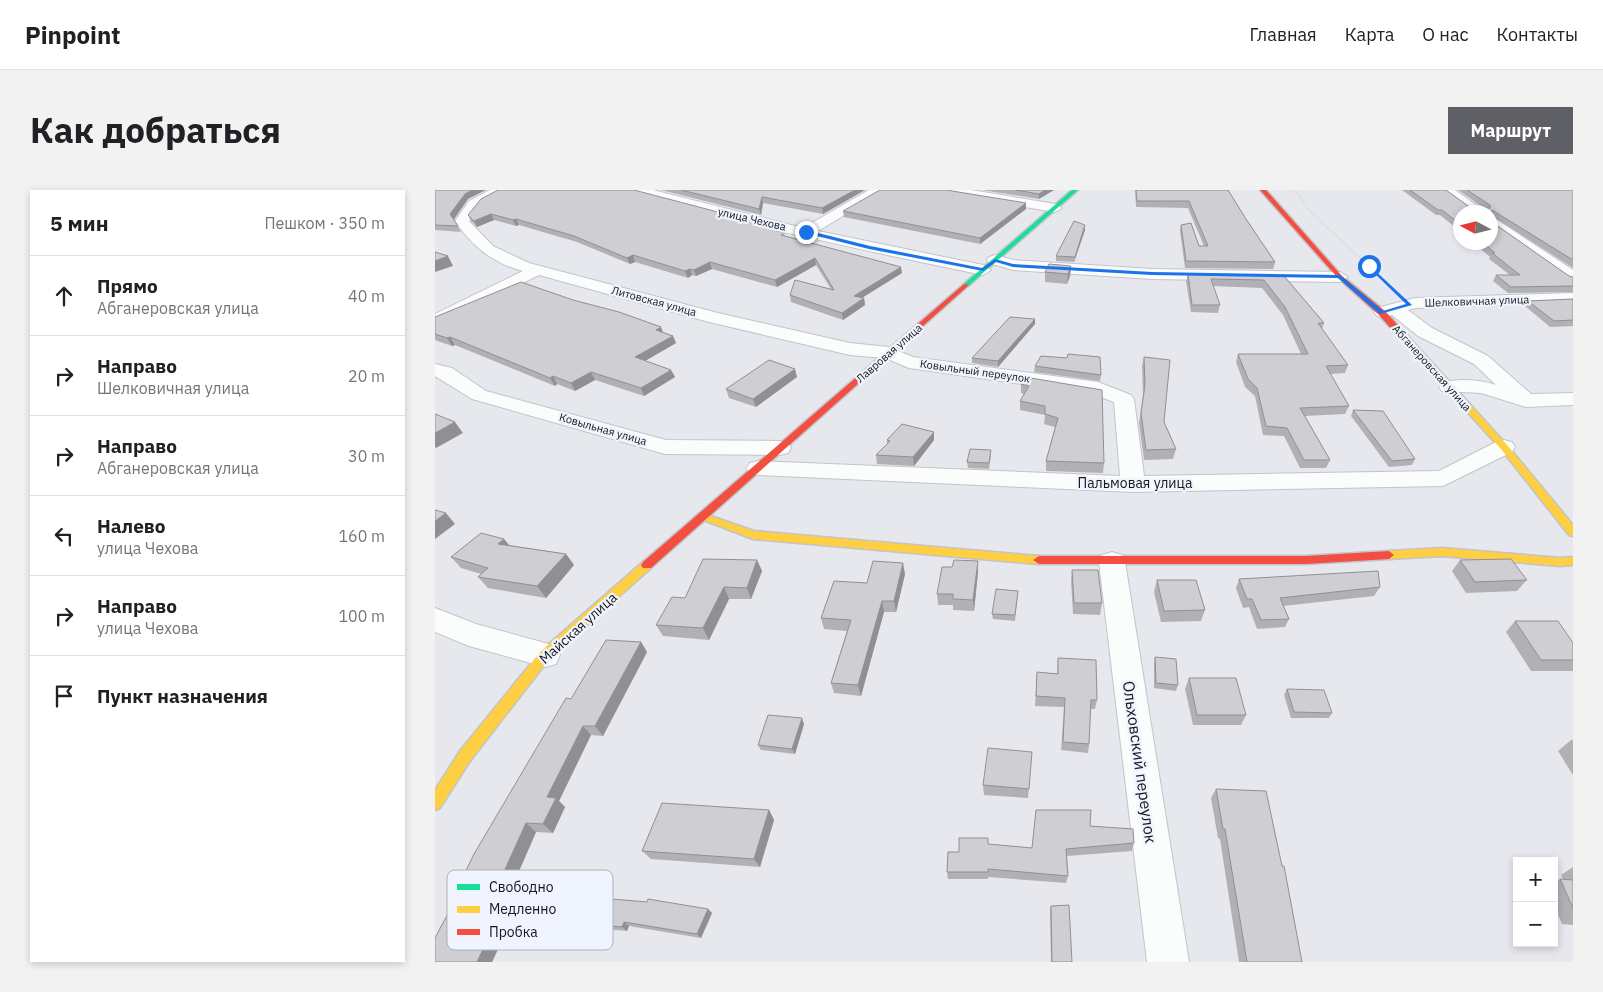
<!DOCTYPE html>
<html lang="ru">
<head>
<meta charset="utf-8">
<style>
	:root { --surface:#fff; --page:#f2f2f2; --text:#202124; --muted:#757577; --line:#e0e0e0; --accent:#5f6065 }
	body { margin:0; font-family:"IBM Plex Sans",sans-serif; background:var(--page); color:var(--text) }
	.controls { position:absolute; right:15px; bottom:15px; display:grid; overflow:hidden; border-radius:0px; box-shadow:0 2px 8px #0003 }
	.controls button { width:45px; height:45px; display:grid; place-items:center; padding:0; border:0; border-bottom:1px solid var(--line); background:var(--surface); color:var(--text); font:25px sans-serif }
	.compass { position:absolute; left:1018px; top:15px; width:45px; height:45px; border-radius:50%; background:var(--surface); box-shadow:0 2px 8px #0003; rotate:277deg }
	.stop { position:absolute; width:15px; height:15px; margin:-11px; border:4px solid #1a73e8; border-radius:50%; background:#fff }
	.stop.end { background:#1a73e8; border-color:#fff; box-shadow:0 1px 5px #0008 }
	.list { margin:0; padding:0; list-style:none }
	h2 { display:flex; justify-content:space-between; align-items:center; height:65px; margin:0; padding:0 20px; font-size:21px }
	h2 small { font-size:16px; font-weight:400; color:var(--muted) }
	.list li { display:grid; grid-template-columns:32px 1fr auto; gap:15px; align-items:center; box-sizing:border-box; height:80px; padding:0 20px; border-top:1px solid var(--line) }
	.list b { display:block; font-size:19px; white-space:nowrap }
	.list p { margin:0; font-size:16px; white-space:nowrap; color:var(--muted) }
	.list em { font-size:16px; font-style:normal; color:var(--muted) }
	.icon { flex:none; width:28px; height:28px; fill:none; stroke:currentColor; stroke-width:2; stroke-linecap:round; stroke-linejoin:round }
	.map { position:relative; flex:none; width:1138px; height:772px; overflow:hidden; border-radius:0px }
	header { display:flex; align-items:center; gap:30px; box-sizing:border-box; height:70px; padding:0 25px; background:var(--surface); border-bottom:1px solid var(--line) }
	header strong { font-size:24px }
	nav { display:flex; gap:28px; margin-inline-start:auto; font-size:18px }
	.intro { display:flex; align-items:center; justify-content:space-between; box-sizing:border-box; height:120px; padding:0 30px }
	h1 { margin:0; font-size:35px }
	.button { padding:12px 22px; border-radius:0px; background:var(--accent); color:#fff; font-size:18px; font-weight:700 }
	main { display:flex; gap:30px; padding:0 30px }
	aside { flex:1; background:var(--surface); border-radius:0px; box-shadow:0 2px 8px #0003 }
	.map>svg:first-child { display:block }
</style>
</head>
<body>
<header>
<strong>Pinpoint</strong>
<nav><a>Главная</a><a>Карта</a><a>О нас</a><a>Контакты</a></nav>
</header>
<div class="intro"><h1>Как добраться</h1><a class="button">Маршрут</a></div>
<main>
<aside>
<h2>5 мин<small>Пешком · 350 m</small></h2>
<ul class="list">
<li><svg class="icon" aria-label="ahead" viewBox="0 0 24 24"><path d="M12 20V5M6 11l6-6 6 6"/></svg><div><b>Прямо</b><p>Абганеровская улица</p></div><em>40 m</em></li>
<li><svg class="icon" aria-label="right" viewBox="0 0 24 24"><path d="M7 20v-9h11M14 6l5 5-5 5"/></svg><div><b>Направо</b><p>Шелковичная улица</p></div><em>20 m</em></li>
<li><svg class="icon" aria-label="right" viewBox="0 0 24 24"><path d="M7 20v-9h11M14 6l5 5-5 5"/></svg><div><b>Направо</b><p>Абганеровская улица</p></div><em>30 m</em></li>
<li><svg class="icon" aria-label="left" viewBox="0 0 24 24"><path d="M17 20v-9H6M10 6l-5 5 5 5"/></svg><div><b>Налево</b><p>улица Чехова</p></div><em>160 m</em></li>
<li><svg class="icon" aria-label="right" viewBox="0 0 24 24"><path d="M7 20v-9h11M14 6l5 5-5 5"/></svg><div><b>Направо</b><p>улица Чехова</p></div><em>100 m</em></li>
<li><svg class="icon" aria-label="arrive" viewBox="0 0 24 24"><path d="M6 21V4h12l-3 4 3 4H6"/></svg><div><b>Пункт назначения</b></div></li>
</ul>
</aside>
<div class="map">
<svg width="1138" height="772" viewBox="0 0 1138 772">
	<rect width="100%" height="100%" fill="#e6e8ee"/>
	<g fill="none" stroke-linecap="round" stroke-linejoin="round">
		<g stroke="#c2c4c8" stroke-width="2">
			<g id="street">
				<path d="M55 0H74L48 13 34 31 58 56 94 73 283 123 415 153 454 157 478 167 663 192 696 205 699 209 709 286 1004 281 1061 252 1069 250 1077 252 1080 257 1077 262 1008 296 698 302 323 285 315 283 311 278 315 273 323 271 685 286 679 212 658 204 474 178 450 168 415 165 274 132 104 85 0 136V124L88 81C57 73 37 56 20 31L34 11Z"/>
				<path d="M196 0H218L368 38 434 0H451L383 41 548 75 556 80 548 85C431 61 314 36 198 3Z"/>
				<polygon points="505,0 536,0 620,14 627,18 620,22 512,4"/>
				<polygon points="1004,0 1020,0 1051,22 1035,22"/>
				<polygon points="1056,26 1138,80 1138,92 1132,90 1056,36"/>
				<polygon points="560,65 579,70 717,79 905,82 913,87 905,92 717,89 578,80 554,73 552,70 554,67"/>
				<path d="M1138 103V113L981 118 973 120 997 138 1053 166 1096 204 1138 203V215L1091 217 1046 203 1007 201 1004 197 1007 193C1024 188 1045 190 1061 195L1039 174 983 146 957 125 948 127 942 126 939 122 942 118 980 108Z"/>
				<polygon points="0,174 17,178 51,201 231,250 345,251 353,253 356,258 353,263 345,265 230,264 37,209 0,186"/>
				<polygon points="677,362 687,365 690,372 754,772 712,772 664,372 667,365"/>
				<polygon points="0,418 41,434 121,456 125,465 121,474 110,477 34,456 0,442"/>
			</g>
		</g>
		<g stroke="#c2c4c8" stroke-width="3">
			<polygon id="fast" points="637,0 643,0 533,96 529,96 529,94"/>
		</g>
		<g stroke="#c2c4c8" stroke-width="3">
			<g id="slow">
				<polygon points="962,141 968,141 1072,255 1138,335 1138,346 1134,345 1066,259 962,145"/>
				<polygon points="267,323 319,341 604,366 610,370 604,374 318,349 263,328 262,326"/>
				<polygon points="1007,358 1125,368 1138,367 1138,375 1125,376 1007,366 954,369 949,365 954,361"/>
				<polygon points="212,371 216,372 218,375 216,378 114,469 35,571 5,618 0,620 0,600 25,561 106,461 208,372"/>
			</g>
		</g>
		<g stroke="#c2c4c8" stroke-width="3">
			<g id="jam">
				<polygon points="825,0 831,0 907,86 950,121 968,141 968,145 962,145 944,125 903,88"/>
				<polygon points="529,94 534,95 216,378 208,378 206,375 208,372"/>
				<polygon points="954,361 959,365 954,369 871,374 604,374 598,370 604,366 871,366"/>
			</g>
		</g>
		<polyline stroke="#c6c6c8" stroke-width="2" stroke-dasharray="0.5 2" stroke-linecap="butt" points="860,0 875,21 960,101"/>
		<use href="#street" fill="#fbfcfc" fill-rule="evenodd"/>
		<use href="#fast" fill="#16e098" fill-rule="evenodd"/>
		<use href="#slow" fill="#ffcf43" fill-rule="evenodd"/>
		<use href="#jam" fill="#f24e42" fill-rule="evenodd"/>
	</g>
	<g fill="#b1b1b5">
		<polygon points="0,0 33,9 19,30 26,42 0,40"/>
		<polygon points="63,0 321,32 322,35 351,46 467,83 427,108 429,108 430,115 408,130 356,112 355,105 396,99 381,75 342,97 277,79 261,86 257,85 253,88 200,72 195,74 142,52 84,35 81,36 59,30 42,37 36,31 33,25"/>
		<polygon points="226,0 430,0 388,24 328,13 326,25"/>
		<polygon points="547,0 619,0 604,9"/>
		<polygon points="700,0 793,0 811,29 840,72 838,79 750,78 745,41 746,35 764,56 769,56 753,18 701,17"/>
		<polygon points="967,0 1011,0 1036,18 1049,18 1023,0 1138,0 1138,78 1057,26 1057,32 1134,86 1138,87 1138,102 1073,103 1058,91 1061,85 1075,85 1054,69 1055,67 1038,52 1056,52 1026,22 1026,42 1005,25 1001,25"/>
		<polygon points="591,13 591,19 545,54 409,27 408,21"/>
		<polygon points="650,35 650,40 639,72 621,71 621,66"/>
		<polygon points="636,76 635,86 632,94 610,92 610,82"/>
		<polygon points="753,84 849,86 889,133 887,139 913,175 910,183 895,184 914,216 910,224 870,226 895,270 891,278 865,278 849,246 828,245 820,206 810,197 801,172 803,164 866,164 848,125 827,98 778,96 785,115 783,123 756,122 751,91"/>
		<polygon points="1138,109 1138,136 1115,137 1090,116 1093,111"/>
		<polygon points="0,127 228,142 238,146 241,153 210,171 236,180 240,187 209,206 160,190 140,201 122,194 120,196 20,155 17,156 0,150"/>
		<polygon points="600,134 563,177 537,173 537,168"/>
		<polygon points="709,167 729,232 741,259 738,269 709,270 704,233 708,205 707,176"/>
		<polygon points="632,168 666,185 665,191 599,182 600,176"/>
		<polygon points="362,187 321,217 294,208 291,199"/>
		<polygon points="590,187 669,273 668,283 611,281 611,271 620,237 609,234 610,225 585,220 585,211 589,204 586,203 586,194"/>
		<polygon points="918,220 980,269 977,275 954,277 916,226"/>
		<polygon points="452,250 499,250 479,276 442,274 441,265 452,254"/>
		<polygon points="556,265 554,279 533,278 532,272"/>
		<polygon points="69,349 74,355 131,364 139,375 111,408 53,398 43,387 46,384 26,378 16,367"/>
		<polygon points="322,370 327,381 316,409 294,409 274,450 228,446 221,435 250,408"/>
		<polygon points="1025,370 1092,390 1082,401 1031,403 1017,381"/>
		<polygon points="637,380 667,413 665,425 638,424 636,391"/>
		<polygon points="543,382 539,421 518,420 518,415 503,415 502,404"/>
		<polygon points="470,384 461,422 449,422 426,506 399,503 396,493 412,441 389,439 386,428"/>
		<polygon points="804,389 945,397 939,406 848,416 854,429 850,437 822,439 814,417 808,418 801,398"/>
		<polygon points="722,390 770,420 766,431 726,432 719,402"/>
		<polygon points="583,401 580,431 558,429 557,424"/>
		<polygon points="1080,431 1138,453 1138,481 1096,481 1071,442"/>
		<polygon points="206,452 212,462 168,546 156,545 124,611 130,617 118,643 101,642 68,718 79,725 57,772 29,693 26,691 136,509"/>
		<polygon points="720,467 743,495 741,501 719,498 719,473"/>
		<polygon points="623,468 662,510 660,519 655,519 654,554 653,563 626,560 629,517 600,516 602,482 622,484"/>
		<polygon points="754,488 811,525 806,535 758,535 750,499"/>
		<polygon points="852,499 897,523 894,528 856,528 849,505"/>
		<polygon points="369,534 360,564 326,560 323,555"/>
		<polygon points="1136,550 1138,550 1138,585 1123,561"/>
		<polygon points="597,562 593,608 549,605 548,595"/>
		<polygon points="781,599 867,772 804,772 785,649 783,648 776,608"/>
		<polygon points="334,620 339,630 325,677 216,669 207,661"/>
		<polygon points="655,636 699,653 697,661 632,666 633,686 631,693 553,687 553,689 513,689 512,682 524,662 553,654 597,658"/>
		<polygon points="1138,677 1138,735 1127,734 1119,715 1119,693 1125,689 1128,689 1126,685"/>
		<polygon points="212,712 273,719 277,723 266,748 194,736 192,741 136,736 130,732"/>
		<polygon points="616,716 637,772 616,772 615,720"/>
	</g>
	<g fill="#909094">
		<polygon points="37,0 51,0 33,9 18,30 15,24 30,4"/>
		<polygon points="420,0 430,0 388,24 387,18"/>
		<polygon points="610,0 619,0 604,9 604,4"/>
		<polygon points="327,7 328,13 326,25 324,19"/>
		<polygon points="591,13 591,19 545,54 545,48"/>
		<polygon points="56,24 59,30 42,37 39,31"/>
		<polygon points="81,29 84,35 81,36 78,30"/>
		<polygon points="650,35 650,40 639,72 640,67"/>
		<polygon points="198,65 200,72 195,74 192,68"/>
		<polygon points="13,66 18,76 0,82 0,71"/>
		<polygon points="380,68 381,75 342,97 340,90"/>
		<polygon points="275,72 277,79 261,86 259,80"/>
		<polygon points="636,76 635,86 632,94 633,84"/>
		<polygon points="466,77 467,83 420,112 419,106"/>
		<polygon points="255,79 257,85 253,88 250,81"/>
		<polygon points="429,108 430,115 408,130 407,123"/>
		<polygon points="600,129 600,134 563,177 563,171"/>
		<polygon points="226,137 229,145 221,140"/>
		<polygon points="238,146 241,153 203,175 200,167"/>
		<polygon points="15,147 20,155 17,156 12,148"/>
		<polygon points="360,179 362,187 321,217 318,209"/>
		<polygon points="236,180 240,187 209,206 206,198"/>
		<polygon points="156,182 160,190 140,201 136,193"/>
		<polygon points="118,186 122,194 120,196 115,188"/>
		<polygon points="20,232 28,243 1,258 0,257 0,243"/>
		<polygon points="499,242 499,250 479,276 478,267"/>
		<polygon points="11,323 20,334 0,349 0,331"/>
		<polygon points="69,349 78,360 63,354"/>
		<polygon points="131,364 139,375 111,408 102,396"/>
		<polygon points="322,370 327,381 316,409 312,398"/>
		<polygon points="543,371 543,382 539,421 538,410"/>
		<polygon points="468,373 470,384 461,422 459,411"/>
		<polygon points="289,397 294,409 274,450 268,438"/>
		<polygon points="447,411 449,422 426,506 423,495"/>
		<polygon points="206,452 212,462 168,546 160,536"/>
		<polygon points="367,528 369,534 360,564 357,559"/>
		<polygon points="148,536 156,545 124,611 130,617 118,643 108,634 112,607"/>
		<polygon points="334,620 339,630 325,677 319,669"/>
		<polygon points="91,633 101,642 68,718 79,725 57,772 42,772 53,717"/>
		<polygon points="273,719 277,723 266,748 262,744"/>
		<polygon points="189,732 194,736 192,741 187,737"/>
	</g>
	<g fill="#ceced3" stroke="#909094">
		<polygon points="0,0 37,0 30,4 15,24 23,36 0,35"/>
		<polygon points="63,0 199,0 321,32 320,35 350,43 346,45 466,77 419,106 429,108 407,123 355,105 360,90 399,100 380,68 340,90 275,72 259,80 255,79 250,81 198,65 192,68 139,46 81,29 78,30 56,24 39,31 33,25 46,9"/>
		<polygon points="246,0 420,0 387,18 327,7 324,19"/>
		<polygon points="445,0 511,0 591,13 545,48 408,21"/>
		<polygon points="581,0 610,0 604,4"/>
		<polygon points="701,0 793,0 811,29 840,72 751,71 746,35 756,33 764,56 773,56 754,11 702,11"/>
		<polygon points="975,0 1011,0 1036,18 1055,18 1055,15 1032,0 1138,0 1138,70 1057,20 1057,32 1134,86 1138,87 1138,96 1076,97 1061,85 1085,85 1057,63 1060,63 1047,52 1056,52 1056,22 1026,22 1026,35 1007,20 1003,20"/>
		<polygon points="639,31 650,35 640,67 621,66"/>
		<polygon points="0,62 13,66 0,71"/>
		<polygon points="614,74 636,76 633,84 610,82"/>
		<polygon points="753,84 849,86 889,133 883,133 913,175 891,176 914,216 865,218 895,270 869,270 852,238 831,236 822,198 813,189 803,164 873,164 850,117 829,90 776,89 785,115 757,115"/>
		<polygon points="86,92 138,110 184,122 226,137 221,140 238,146 200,167 236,180 206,198 156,182 136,193 118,186 115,188 15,147 12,148 0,144 0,127"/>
		<polygon points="1138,109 1138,130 1119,131 1093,111"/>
		<polygon points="575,127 600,129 563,171 537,168"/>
		<polygon points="633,164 665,167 666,185 600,176 606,166 632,168"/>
		<polygon points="709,167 735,170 729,232 741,259 711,260 706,223 710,195"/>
		<polygon points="334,170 360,179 318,209 291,199"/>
		<polygon points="590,187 667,200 669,273 611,271 623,228 610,224 610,216 585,211 594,196 586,194"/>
		<polygon points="918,220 948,221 980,269 957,271"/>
		<polygon points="0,224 20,232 0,243"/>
		<polygon points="467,234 499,242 478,267 441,265 455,251 452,250"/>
		<polygon points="535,259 556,260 554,273 532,272"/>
		<polygon points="0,320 11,323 0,331"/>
		<polygon points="46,343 69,349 63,354 131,364 102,396 43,387 53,378 16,367"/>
		<polygon points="268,369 322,370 312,398 289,397 268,438 221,435 237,407 250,408"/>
		<polygon points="1076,369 1092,390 1040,392 1025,370"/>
		<polygon points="519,370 543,371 538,410 518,409 518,404 502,404 507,377 517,377"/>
		<polygon points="438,371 468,373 459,411 447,411 423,495 396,493 416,430 386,428 399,391 432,393"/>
		<polygon points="637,380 663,380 667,413 639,413"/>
		<polygon points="943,381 945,397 845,408 854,429 826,430 817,409 812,409 804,389"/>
		<polygon points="722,390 761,390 770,420 729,421"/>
		<polygon points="561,399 583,401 580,425 557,424"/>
		<polygon points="1080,431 1123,431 1138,453 1138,470 1106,470"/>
		<polygon points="171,450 206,452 160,536 148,536 112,607 121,608 108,634 91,633 53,717 68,717 42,772 0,772 0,748 30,691 26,691 39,664 131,508 136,509"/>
		<polygon points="720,467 741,469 743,495 721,493"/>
		<polygon points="623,468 661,470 662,510 656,510 654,554 628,552 630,508 601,506 602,482 623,484"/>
		<polygon points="754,488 801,488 811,525 762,525"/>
		<polygon points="852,499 889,500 897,523 859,522"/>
		<polygon points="333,525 367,528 357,559 323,555"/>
		<polygon points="553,558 597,562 594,599 548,595"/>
		<polygon points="781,599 831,601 847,676 849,676 867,772 812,772 790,639 788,639"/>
		<polygon points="227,613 334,620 319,669 207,661"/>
		<polygon points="601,620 656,620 655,636 698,639 699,653 631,659 633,686 553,679 553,682 512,682 513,662 524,662 524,648 553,648 553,654 597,658"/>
		<polygon points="1125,689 1138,690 1138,718"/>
		<polygon points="142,706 212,712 213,709 273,719 262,744 189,732 187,737 130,732"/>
		<polygon points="634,715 637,772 617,772 616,716"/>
	</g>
	<polygon fill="#1a73e8" points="371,40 435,56 547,78 560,69 578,74 717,82 905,85 948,121 971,114 933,77 934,75 977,115 945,124 903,88 717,85 578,77 561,72 548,81 434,59 370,43"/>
	<g text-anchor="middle" stroke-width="4.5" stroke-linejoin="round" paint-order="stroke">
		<g font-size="11" fill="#16171b" stroke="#eff4fe">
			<text transform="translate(317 29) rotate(13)" y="4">улица Чехова</text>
			<text transform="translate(219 111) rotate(15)" y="4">Литовская улица</text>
			<text transform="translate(1042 111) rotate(-2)" y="4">Шелковичная улица</text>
			<text transform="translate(454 163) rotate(-41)" y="4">Лавровая улица</text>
			<text transform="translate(997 178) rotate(48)" y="4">Абганеровская улица</text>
			<text transform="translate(540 181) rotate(8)" y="4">Ковыльный переулок</text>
			<text transform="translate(168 239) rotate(16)" y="4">Ковыльная улица</text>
		</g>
		<g font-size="14" fill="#16171b" stroke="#eff4fe">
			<text x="700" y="298">Пальмовая улица</text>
			<text transform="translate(143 438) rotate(-42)" y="5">Майская улица</text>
		</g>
		<g font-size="16" fill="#16171b" stroke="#eff4fe">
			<text transform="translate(705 572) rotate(82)" y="6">Ольховский переулок</text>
		</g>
	</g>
	<rect x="12" y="680" width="166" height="80" rx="8" fill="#eff4fe" stroke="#aeb2ba" stroke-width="1"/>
	<rect x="22" y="694" width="23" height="6" fill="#16e098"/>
	<rect x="22" y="716" width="23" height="7" fill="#ffcf43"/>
	<rect x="22" y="739" width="23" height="6" fill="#f24e42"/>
	<g font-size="14" fill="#16171b">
		<text x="54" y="702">Свободно</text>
		<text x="54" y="724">Медленно</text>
		<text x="54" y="747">Пробка</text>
	</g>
</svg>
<div class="controls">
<button>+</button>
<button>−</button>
</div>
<svg class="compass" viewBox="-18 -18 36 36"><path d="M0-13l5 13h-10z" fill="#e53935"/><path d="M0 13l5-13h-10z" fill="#757577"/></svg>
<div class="stop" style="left:934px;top:76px"></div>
<div class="stop end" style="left:371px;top:42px"></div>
</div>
</main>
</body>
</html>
